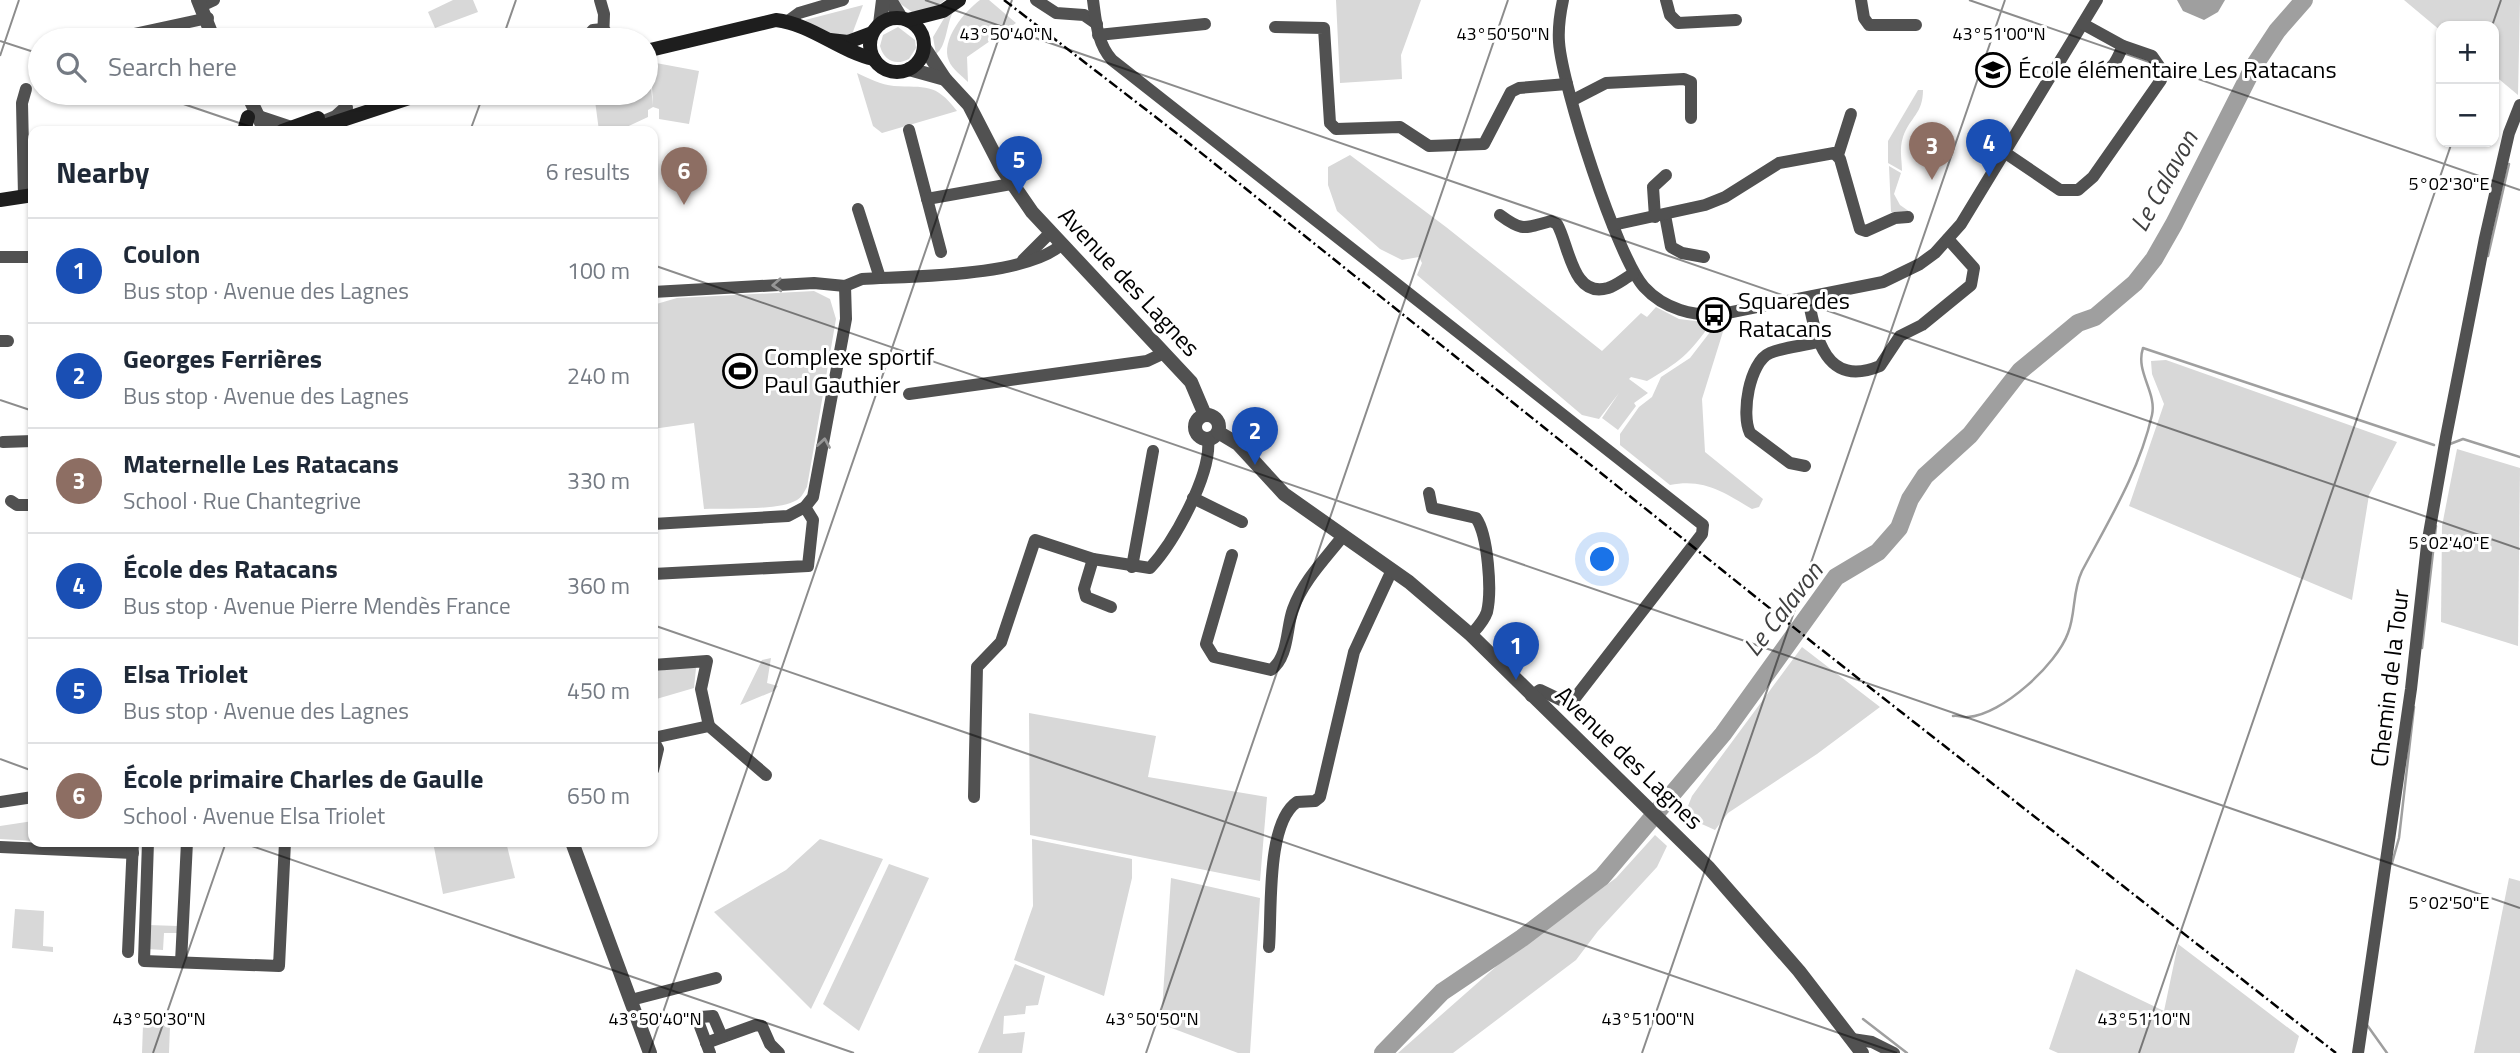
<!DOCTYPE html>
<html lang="en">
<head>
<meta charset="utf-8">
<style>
	:root { --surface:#fff; --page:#f6f6f7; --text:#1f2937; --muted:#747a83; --line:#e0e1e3; --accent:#000 }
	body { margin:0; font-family:"Titillium Web",sans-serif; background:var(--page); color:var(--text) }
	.controls { position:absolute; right:21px; top:21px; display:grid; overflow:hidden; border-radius:14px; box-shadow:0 2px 5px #0004 }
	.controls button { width:63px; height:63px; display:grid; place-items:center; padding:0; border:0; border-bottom:2px solid var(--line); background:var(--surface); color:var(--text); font:35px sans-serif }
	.you { position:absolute; left:1603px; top:560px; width:24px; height:24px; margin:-18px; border:5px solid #fff; border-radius:50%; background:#1a73e8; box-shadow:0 0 0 10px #1a73e833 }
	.badge { display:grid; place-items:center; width:46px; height:46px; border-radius:50%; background:var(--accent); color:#fff; font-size:23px; font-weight:700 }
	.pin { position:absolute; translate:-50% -58px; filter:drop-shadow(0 2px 4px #0008) }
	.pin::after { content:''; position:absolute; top:37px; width:24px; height:21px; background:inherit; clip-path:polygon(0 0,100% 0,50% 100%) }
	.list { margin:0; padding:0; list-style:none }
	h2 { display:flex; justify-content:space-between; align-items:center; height:91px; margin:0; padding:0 28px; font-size:30px }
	h2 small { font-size:23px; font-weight:400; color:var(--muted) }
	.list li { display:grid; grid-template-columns:46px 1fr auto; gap:21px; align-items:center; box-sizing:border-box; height:105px; padding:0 28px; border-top:2px solid var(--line) }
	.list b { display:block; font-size:26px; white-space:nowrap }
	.list p { margin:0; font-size:23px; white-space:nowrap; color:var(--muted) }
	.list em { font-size:23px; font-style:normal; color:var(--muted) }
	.icon { flex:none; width:38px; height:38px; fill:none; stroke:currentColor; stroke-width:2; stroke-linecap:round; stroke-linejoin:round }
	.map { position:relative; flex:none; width:2520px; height:1053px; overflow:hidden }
	.search { position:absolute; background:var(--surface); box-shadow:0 2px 5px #0004; left:28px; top:28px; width:630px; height:77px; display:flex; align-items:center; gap:18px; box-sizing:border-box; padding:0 24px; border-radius:38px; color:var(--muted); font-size:26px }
	.panel { position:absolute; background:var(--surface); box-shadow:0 2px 5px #0004; left:28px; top:126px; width:630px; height:721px; border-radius:14px }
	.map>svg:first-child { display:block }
</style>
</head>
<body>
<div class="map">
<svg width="2520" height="1053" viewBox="0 0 2520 1053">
	<rect width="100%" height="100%" fill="#fff"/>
	<g fill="#d8d8d8">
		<polygon points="453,0 473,0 478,12 435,28 428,12"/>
		<polygon points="895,0 945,0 935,8 912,12"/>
		<path d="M980 0H989L1016 23 967 57 968 82C962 76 952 69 949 61 940 40 965 11 980 0Z"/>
		<polygon points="1336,0 1421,0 1401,55 1402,79 1340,83"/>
		<polygon points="2404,0 2520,0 2518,95 2494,75 2494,26 2441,26 2441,31"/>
		<polygon points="863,5 851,37 827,33 805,20"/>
		<path d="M953 12C946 25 947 46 936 54L933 37 946 15Z"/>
		<path d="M898 27 915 40 916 48 909 59C896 66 884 61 880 46L883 35Z"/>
		<polygon points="656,63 699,71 689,124 659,119 659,109 653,107 648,110 648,117 618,131 599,131 594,93 646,93 646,66 649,69 653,106 651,66"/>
		<path d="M857 73C868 78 881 85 894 86 925 88 935 82 957 111L882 133 873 126Z"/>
		<path d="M1918 90H1923C1923 114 1910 117 1903 137 1899 149 1902 159 1902 171L1888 163V141Z"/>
		<path d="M1350 155 1446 227 1602 351 1641 313 1647 317 1656 307 1679 319 1711 323C1690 354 1678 363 1647 381L1631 377 1629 379 1648 393 1634 403 1636 406 1618 430 1602 418 1619 393 1599 419 1582 415 1417 275 1422 263 1419 257 1402 260 1380 249 1337 211 1328 185V167Z"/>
		<polygon points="1889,166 1901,173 1894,194 1900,205 1910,212 1891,212"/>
		<path d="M814 291 830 299 836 319 807 487C804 492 802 497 797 500 779 511 727 508 704 509L694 423 653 429V305L677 298Z"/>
		<path d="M1726 322 1702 399 1705 452 1763 499 1759 507 1752 509C1724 492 1703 478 1670 485L1620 445V434L1639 407 1652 397 1661 377 1690 358 1717 323Z"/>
		<polygon points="2166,360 2397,442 2369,495 2352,600 2129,506 2164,404 2152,374 2151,361"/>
		<polygon points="2457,449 2520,468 2518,646 2441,622 2442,526"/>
		<polygon points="1802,647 1880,707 1817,754 1728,813 1715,830 1684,816 1692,796"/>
		<polygon points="771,658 767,683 778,686 774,691 740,705 762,660"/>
		<polygon points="687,666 696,668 694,688 653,700 653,672"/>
		<polygon points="1029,713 1156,736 1148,777 1267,797 1260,881 1030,835"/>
		<polygon points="33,821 33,841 0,839 0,826"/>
		<polygon points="1655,835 1667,846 1657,867 1598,931 1576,960 1453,1053 1398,1053 1499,964 1616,878"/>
		<polygon points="820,839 883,859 811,1009 714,912 786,870"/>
		<polygon points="1032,839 1132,859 1132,878 1104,996 1014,960 1033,906"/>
		<polygon points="433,842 506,842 515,878 443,894"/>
		<polygon points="889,864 929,878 859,1031 823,1004"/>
		<polygon points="1171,878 1260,898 1250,1053 1238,1053 1161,1024"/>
		<polygon points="2509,878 2520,881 2520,1053 2474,1053"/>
		<polygon points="15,909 44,911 43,946 53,947 53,952 12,948"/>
		<polygon points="148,925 178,926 178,933 164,933 163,950 147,949"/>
		<polygon points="2178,944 2299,1036 2294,1053 2058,1053 2049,1049 2076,969 2164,1011"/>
		<polygon points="1015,964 1045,976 1038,1005 1026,1006 1025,1014 1004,1016 1003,1034 1025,1032 1022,1053 978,1053"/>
		<polygon points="143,1025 170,1026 169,1053 142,1053"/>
	</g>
	<polygon fill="#9f9f9f" points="2177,0 2225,0 2218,12 2204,20 2183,11"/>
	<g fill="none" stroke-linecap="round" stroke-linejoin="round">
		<g stroke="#9f9f9f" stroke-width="2.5">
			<polyline points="2488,256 2509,164"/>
			<polyline points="2450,444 2463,439 2520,457"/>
			<polyline points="2422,648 2436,526"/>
			<path d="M1953 716C1959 715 1963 718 1968 717 2002 715 2057 664 2068 633 2076 613 2072 592 2082 571 2109 520 2139 472 2152 415 2157 392 2135 372 2143 348L2434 445"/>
			<polyline points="2392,863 2399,838 2414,707"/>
			<polyline points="1863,1019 1907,1053"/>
			<polyline points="2367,1025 2387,1053"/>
		</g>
		<polyline stroke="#9f9f9f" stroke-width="18" points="1383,1053 1442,992 1522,938 1602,877 1723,734 1836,577 1878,552 1899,528 1910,499 1925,476 1970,435 2020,371 2078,323 2095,317 2135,283 2154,259 2174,224 2254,66 2277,31 2304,0"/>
		<g stroke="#515151" stroke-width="12">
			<polyline points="600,0 604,14 603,40"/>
			<polyline points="1036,0 1056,13 1084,15 1097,24"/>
			<path d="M1093 0C1096 22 1097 43 1112 60L1703 525 1702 534 1575 698 1561 700 1540 690 1531 696"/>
			<path d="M1563 0C1560 14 1558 28 1559 42 1562 86 1617 257 1644 287 1664 309 1694 317 1722 314L1883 282 1920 264 1935 253 1961 224 2097 0"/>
			<polyline points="1666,0 1670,15 1678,23 1736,20"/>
			<polyline points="1861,0 1864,18 1869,25 1916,25"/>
			<polyline points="201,6 214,0"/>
			<polyline points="788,21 799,13 843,0"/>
			<polyline points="1275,27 1324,28 1330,123 1336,129 1400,127 1429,146 1484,144 1511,92 1519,88 1567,84"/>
			<polyline points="1098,35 1205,24"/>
			<polyline points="106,40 208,18"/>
			<polyline points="584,40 593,30 603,29 614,40"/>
			<path d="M2100 71C2114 71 2117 58 2123 46"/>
			<polyline points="1573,100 1606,83 1684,79 1691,82 1691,118"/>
			<polyline points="909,130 941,252"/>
			<polyline points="2004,152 2060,190 2078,190 2093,177 2161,80 2161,69 2152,56 2123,46 2083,24"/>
			<polyline points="1838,155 1851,114"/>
			<polyline points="24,196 22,103 26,89"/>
			<polyline points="927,199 1011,184"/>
			<polyline points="858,209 880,278"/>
			<path d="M1500 215C1523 232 1524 228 1551 221L1557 224C1569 244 1572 299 1608 288 1617 285 1625 278 1633 274"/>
			<polyline points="1665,215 1671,247 1682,253 1704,257"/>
			<polyline points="1655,217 1653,187 1666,175"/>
			<polyline points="1613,225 1705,205 1725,197 1779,163 1834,153 1840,159 1860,229 1866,231 1895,218 1908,217"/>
			<polyline points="0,257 30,257"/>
			<polyline points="1023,260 1050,233"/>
			<path d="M653 292 814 283 845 286 862 279C912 276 1024 277 1061 245"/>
			<path d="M1808 298C1816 339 1826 388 1880 366L1900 336 1922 325 1971 285 1974 268 1948 239"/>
			<polyline points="0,341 8,341"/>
			<polyline points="909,394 1147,361 1164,353"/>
			<polyline points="3,442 33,441"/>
			<path d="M1805 466 1790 463 1750 433C1741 415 1749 362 1770 353 1784 347 1803 346 1818 342"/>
			<path d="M1429 493 1432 508 1476 518C1488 535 1492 591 1487 612 1484 621 1477 628 1471 635"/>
			<polyline points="1193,498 1242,522"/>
			<polyline points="11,501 17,505 33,505"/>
			<polyline points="653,524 788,516 805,507 813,497 846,319 845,286"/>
			<path d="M1232 555 1206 644 1214 657 1271 670C1289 657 1286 628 1293 609 1303 581 1325 559 1343 536"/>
			<polyline points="1093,559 1084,589 1086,597 1111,607"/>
			<polyline points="1132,567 1153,451"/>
			<polyline points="653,574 808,566 813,520 805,507"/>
			<polyline points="653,665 707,661 701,689 709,726"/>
			<polyline points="653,738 709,726 766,775"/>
			<polyline points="653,740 658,749 653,770"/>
			<path d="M974 797 977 667 1001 642 1035 540 1093 559 1150 568C1174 542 1212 474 1208 439"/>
			<polyline points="0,802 33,797"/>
			<polyline points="148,842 144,961 279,966 285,842"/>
			<polyline points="0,847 133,853"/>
			<path d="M1269 947C1272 910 1266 823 1297 802L1315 801 1320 797 1354 652 1392 570"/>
			<polyline points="128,952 133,842"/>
			<polyline points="181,962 187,842"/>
			<polyline points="631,1000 716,978"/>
			<polyline points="1852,1039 1872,1042 1894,1053"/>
			<polyline points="706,1043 756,1025 762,1026 770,1044 779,1053"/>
			<polyline points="710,1053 698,1021 701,1017 713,1016 722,1037"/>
			<polyline points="2358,1053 2411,689 2427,545 2446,437 2485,238 2509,133 2520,105"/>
		</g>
		<g stroke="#515151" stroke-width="14">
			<polyline points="198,0 214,40"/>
			<polyline points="890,0 901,18"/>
			<polyline points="880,24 883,0"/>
			<polyline points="924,47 945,79 969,105 1001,167 1032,212 1191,382 1205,415"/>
			<polyline points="909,69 945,79"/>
			<polyline points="247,93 265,131"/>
			<polyline points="258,117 291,128"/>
			<polyline points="324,122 336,117 346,108"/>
			<circle cx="1207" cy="427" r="12"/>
			<polyline points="1218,432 1238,444 1284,494 1409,582 1471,635 1709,868 1799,971 1862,1053"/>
			<polyline points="572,842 650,1053"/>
		</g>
		<g stroke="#1e1e1e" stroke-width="14">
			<circle cx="897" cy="45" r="27"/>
			<polyline points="908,20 943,11 959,0"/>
			<polyline points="830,40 848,42 872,33"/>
			<path d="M646 51 776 20C811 24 839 51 874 59"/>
			<polyline points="244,131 248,117"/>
			<polyline points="282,131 318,118"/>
			<polyline points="309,131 424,93"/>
			<polyline points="0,200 33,195"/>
		</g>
		<polyline stroke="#000" stroke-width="2.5" stroke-dasharray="10 3.5 2 3.5" stroke-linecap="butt" points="1004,0 1175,132 1817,646 2336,1053"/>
	</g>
	<defs><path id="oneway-chevron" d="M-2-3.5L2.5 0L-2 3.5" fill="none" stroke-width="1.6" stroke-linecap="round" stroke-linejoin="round" transform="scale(1.75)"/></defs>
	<g stroke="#979797">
		<use href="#oneway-chevron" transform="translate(777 285) rotate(177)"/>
		<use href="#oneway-chevron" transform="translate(824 443) rotate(-81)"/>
	</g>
	<path fill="none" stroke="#000" stroke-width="2" stroke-opacity="0.45" d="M925 0 2520 549M1969 0 2520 190M2492 26 2501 0M502 40 516 0M0 41 40 54M0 56 19 0M151 93 263 131M470 131 484 93M653 265 2520 908M0 400 33 411M653 625 1897 1053M0 759 33 771M240 842 854 1053M153 1053 226 842M649 1053 1012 0M1146 1053 1508 0M1642 1053 2005 0M2139 1053 2452 142"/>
	<defs>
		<g id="school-ring" transform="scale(1.75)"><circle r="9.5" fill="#fff" stroke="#000" stroke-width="1.5"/><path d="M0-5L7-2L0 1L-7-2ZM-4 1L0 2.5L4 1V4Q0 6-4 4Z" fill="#000"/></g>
		<g id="bus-ring" transform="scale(1.75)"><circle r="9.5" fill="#fff" stroke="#000" stroke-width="1.5"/><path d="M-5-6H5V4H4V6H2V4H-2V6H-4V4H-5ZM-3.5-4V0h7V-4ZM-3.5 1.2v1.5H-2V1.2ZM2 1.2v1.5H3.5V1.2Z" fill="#000"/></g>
		<g id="stadium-ring" transform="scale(1.75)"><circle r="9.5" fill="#fff" stroke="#000" stroke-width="1.5"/><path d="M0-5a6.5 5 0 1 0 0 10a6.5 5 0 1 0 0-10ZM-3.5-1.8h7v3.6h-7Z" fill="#000"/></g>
	</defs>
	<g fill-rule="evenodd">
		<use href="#school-ring" x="1993" y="70"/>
		<use href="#bus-ring" x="1714" y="315"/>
		<use href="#stadium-ring" x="740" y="371"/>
	</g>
	<g text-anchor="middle" stroke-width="6" stroke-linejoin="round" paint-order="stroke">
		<g font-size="24" fill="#000" stroke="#fff" text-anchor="start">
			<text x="2018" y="78">École élémentaire Les Ratacans</text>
			<text x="1738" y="309">Square des<tspan x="1738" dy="28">Ratacans</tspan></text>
			<text x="764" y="365">Complexe sportif<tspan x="764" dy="28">Paul Gauthier</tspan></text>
		</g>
		<g font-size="24" fill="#000" stroke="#fff">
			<text transform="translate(1129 282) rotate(47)" y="8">Avenue des Lagnes</text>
			<text transform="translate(2390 678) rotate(-83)" y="8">Chemin de la Tour</text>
			<text transform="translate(1629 758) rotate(44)" y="8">Avenue des Lagnes</text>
		</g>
		<g font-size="26" font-style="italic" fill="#404040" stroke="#fff">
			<text transform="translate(2164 181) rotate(-61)" y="9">Le Calavon</text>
			<text transform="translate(1783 609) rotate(-52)" y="9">Le Calavon</text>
		</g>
	</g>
	<g font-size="18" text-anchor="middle" fill="#000" stroke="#fff" stroke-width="6" stroke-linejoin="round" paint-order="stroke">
		<text x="1006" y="40">43°50'40"N</text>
		<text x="1503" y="40">43°50'50"N</text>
		<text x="1999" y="40">43°51'00"N</text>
		<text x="2449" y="190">5°02'30"E</text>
		<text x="2449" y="549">5°02'40"E</text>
		<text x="2449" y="909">5°02'50"E</text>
		<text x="159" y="1025">43°50'30"N</text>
		<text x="655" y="1025">43°50'40"N</text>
		<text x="1152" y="1025">43°50'50"N</text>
		<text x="1648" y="1025">43°51'00"N</text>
		<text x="2144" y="1025">43°51'10"N</text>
	</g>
</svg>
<div class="controls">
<button>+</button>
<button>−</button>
</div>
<div class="you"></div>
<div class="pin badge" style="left:1516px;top:680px;background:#1a4fb4">1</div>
<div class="pin badge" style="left:1255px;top:465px;background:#1a4fb4">2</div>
<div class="pin badge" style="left:1932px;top:180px;background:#8d6e63">3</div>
<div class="pin badge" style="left:1989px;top:177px;background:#1a4fb4">4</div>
<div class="pin badge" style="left:1019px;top:194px;background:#1a4fb4">5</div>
<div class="pin badge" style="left:684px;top:205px;background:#8d6e63">6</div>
<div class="search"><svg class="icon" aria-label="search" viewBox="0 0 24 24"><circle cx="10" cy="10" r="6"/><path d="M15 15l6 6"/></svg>Search here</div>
<section class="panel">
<h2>Nearby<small>6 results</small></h2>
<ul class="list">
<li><span class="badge" style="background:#1a4fb4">1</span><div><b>Coulon</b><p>Bus stop · Avenue des Lagnes</p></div><em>100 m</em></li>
<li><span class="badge" style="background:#1a4fb4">2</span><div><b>Georges Ferrières</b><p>Bus stop · Avenue des Lagnes</p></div><em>240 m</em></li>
<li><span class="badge" style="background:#8d6e63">3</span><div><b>Maternelle Les Ratacans</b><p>School · Rue Chantegrive</p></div><em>330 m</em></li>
<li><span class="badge" style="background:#1a4fb4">4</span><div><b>École des Ratacans</b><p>Bus stop · Avenue Pierre Mendès France</p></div><em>360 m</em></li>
<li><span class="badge" style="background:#1a4fb4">5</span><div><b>Elsa Triolet</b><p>Bus stop · Avenue des Lagnes</p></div><em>450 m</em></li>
<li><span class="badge" style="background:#8d6e63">6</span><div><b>École primaire Charles de Gaulle</b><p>School · Avenue Elsa Triolet</p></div><em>650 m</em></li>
</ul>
</section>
</div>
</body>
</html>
